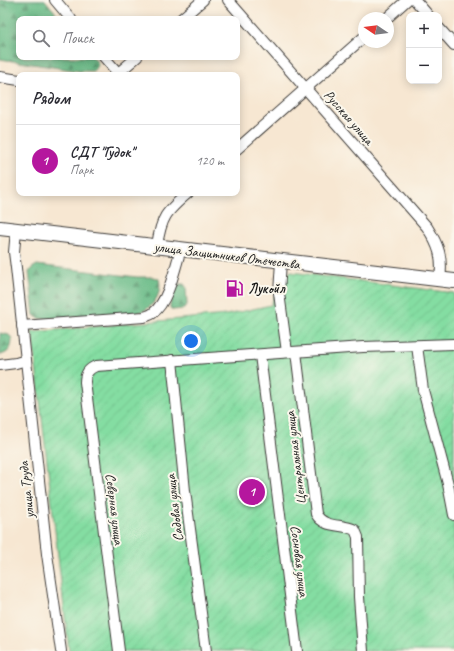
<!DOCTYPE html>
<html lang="ru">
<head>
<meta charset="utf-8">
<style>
  body { margin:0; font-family:Caveat,sans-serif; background:#f2f2f3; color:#2b2b33 }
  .controls { position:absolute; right:12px; top:12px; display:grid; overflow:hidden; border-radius:8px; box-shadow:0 2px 10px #0003 }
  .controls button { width:36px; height:36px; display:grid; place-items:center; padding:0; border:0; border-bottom:1px solid #e1e1e2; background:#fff; color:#2b2b33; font:20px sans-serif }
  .compass { position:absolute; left:358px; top:12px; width:36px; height:36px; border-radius:50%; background:#fff; box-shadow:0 2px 10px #0003; rotate:283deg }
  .you { position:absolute; left:191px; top:341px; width:14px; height:14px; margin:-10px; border:3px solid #fff; border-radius:50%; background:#1a73e8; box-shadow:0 0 0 6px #1a73e833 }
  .badge { display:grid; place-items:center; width:26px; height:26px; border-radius:50%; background:#b5179e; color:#fff; font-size:13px; font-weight:700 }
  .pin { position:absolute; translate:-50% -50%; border:2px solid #fff; box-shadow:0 1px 4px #0006 }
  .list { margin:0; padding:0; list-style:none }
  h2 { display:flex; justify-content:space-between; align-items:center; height:52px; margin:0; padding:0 16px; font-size:17px }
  h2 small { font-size:13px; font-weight:400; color:#7c7c81 }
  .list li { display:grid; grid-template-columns:26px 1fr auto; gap:12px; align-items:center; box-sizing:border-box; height:72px; padding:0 16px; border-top:1px solid #e1e1e2 }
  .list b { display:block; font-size:15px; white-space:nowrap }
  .list p { margin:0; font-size:13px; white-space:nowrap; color:#7c7c81 }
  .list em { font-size:13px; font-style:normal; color:#7c7c81 }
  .icon { flex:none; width:22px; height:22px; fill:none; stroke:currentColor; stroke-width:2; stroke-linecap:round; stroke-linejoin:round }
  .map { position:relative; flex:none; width:454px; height:651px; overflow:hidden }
  .search { position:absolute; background:#fff; box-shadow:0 2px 10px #0003; left:16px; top:16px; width:224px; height:44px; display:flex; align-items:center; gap:10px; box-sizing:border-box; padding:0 14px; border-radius:8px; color:#7c7c81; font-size:15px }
  .panel { position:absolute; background:#fff; box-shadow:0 2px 10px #0003; left:16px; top:72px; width:224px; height:124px; border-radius:8px }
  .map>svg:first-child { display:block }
</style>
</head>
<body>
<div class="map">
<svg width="454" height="651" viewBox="0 0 454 651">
  <defs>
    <pattern id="forest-firs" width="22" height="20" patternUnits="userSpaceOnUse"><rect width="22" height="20" fill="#6bbc88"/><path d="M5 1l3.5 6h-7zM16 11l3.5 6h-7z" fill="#57986e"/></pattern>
    <pattern id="garden-furrows" width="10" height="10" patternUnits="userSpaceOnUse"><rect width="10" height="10" fill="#84dda2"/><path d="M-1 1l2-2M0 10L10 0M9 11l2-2" fill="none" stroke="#71bd8b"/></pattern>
  </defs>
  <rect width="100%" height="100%" fill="#fbf7ec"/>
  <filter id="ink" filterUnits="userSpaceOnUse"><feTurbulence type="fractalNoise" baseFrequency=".025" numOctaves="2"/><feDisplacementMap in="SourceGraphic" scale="8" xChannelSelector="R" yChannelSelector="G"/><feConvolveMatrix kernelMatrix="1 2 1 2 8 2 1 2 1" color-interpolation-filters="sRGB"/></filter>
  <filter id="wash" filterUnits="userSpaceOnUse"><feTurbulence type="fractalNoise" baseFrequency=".012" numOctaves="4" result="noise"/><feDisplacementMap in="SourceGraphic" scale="16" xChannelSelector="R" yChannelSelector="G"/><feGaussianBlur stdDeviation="0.9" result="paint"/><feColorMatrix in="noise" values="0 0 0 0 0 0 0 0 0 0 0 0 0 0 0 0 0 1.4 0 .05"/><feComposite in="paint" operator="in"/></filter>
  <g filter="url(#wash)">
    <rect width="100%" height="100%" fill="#f7e7d2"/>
    <g fill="url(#forest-firs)" stroke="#446c52">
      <path d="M0,0H45L61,19H19V57H93L97,62L98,66L93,71H79L0,59Z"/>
      <path d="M37,265L137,277H154L159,279C163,294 152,310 137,313L43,319L38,318L34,315L29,272L32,268Z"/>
      <path d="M179,284H184L186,287L187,305L184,309L173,310L170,308C170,299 174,291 179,284Z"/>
      <path d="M0,333L9,335L12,338C12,347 10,353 0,355Z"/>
    </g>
    <path fill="url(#garden-furrows)" stroke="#507c5f" d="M291,272L454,293V651H69L32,332L226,315L271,305L281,279Z"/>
  </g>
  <g filter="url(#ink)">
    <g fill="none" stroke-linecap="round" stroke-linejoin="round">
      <defs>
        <g id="minor">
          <path d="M55,0L71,19"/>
          <path d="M228,0L427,227C439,246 443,257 440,280"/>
          <path d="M415,0L428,15"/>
          <path d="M387,18L407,0"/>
          <path d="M181,19L203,0"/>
          <path d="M439,28L454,45"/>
          <path d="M104,57L118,73"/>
          <path d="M116,75L137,57"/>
          <path d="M0,77L19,80"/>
          <path d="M237,149L364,37"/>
          <path d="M16,230L14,252L16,268L47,554L61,651"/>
          <path d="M157,246C161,217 166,212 188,193"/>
          <path d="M281,261L279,293L287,352"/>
          <path d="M22,326L144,317C147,316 151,315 153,313C169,301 175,267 181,249"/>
          <path d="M417,346L423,390L448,484L454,515"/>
          <path d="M296,352L316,514C325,529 341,523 355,530L358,537L359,597L363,651"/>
          <path d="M260,355L297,651"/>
          <path d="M172,360L185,491L206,651"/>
          <path d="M0,365L16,363L26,360"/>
          <path d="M119,651L85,382C85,374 88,369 96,366L363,347L454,344"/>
        </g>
        <path id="secondary" d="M0,228L454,281"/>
      </defs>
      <use href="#minor" stroke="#3d3a37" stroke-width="12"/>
      <use href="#secondary" stroke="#3d3a37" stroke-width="16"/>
      <use href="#minor" stroke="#fff" stroke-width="10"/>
      <use href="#secondary" stroke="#fff" stroke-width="14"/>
    </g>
  </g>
  <defs>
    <symbol id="fuel-bare" viewBox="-9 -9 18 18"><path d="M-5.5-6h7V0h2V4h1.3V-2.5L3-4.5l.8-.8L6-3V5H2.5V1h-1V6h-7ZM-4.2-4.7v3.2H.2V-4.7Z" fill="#b5179e" stroke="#fbf7ec" stroke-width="2.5" paint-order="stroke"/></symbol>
  </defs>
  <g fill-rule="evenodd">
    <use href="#fuel-bare" x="222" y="276" width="25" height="25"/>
  </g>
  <g text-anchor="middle" stroke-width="4" stroke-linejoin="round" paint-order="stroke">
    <g font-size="14" fill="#1c1c1c" stroke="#fbf7ec">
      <text transform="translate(349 117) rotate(49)" y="5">Русская улица</text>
      <text transform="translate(227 255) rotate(7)" y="5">улица Защитников Отечества</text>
      <text transform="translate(295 458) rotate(-97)" y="5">Центральная улица</text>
      <text transform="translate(26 490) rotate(-96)" y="5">улица Труда</text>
      <text transform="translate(174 508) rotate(-97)" y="5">Садовая улица</text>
      <text transform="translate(115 509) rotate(83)" y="5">Северная улица</text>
      <text transform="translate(300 561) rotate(83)" y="5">Сосновая улица</text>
    </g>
    <g font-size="14" font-weight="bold" fill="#1c1c1c" stroke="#fbf7ec" text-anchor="start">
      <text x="248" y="293">Лукойл</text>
    </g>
  </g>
</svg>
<div class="controls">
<button>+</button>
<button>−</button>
</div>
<svg class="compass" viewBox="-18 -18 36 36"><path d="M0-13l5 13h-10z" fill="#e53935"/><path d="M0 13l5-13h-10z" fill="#7c7c81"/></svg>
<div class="you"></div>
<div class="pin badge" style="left:252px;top:492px">1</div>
<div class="search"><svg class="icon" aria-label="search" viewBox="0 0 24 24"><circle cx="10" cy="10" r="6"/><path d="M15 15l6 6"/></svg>Поиск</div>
<section class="panel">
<h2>Рядом<small></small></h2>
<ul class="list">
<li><span class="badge">1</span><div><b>СДТ &quot;Гудок&quot;</b><p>Парк</p></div><em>120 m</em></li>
</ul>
</section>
</div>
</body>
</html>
